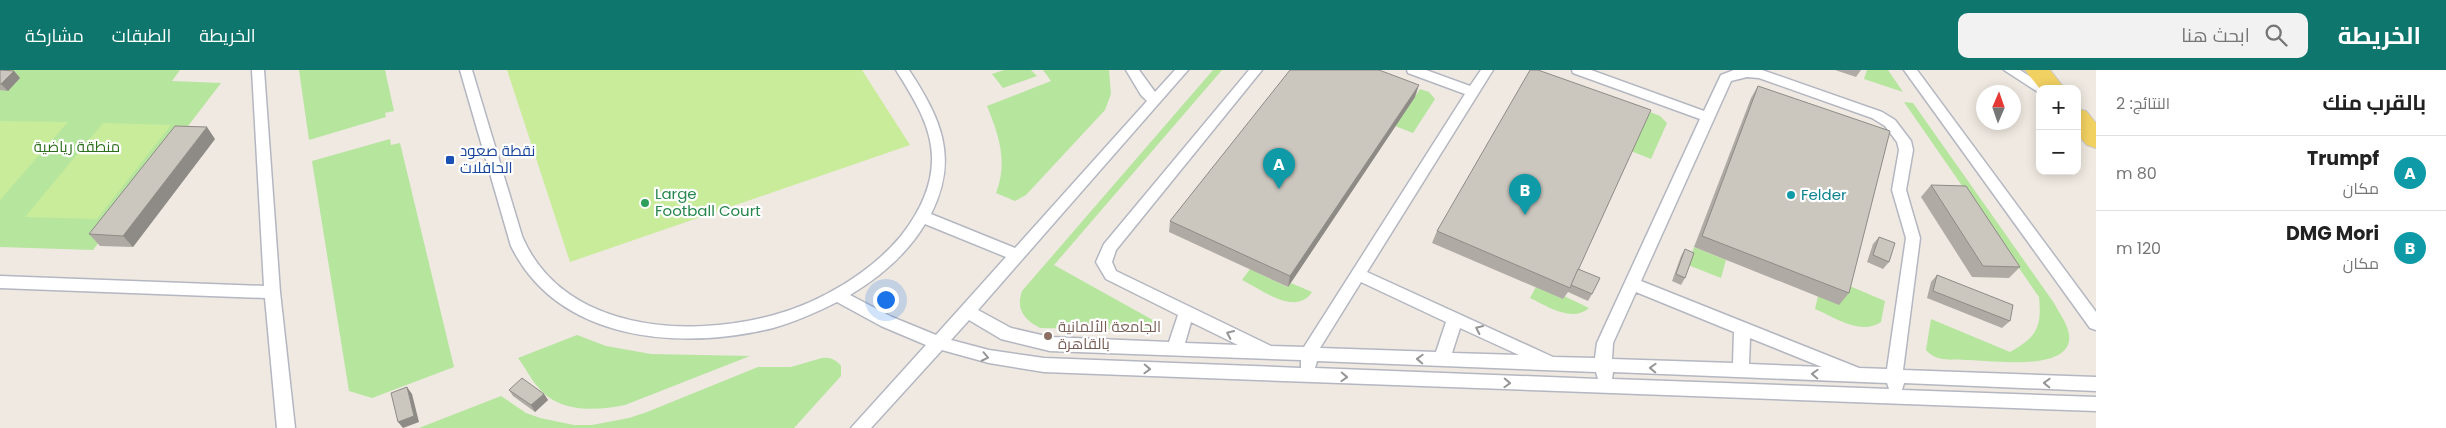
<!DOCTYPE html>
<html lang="ar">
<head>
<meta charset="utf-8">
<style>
  body { margin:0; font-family:Poppins,Cairo,sans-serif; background:#f2f2f2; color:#222; direction:rtl }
  .controls { position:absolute; right:15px; top:15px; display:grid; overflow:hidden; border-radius:10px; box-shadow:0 2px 12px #0003 }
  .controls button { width:45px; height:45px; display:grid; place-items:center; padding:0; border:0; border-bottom:1px solid #e0e0e0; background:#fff; color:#222; font:25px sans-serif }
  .compass { position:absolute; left:1976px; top:15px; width:45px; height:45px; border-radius:50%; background:#fff; box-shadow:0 2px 12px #0003; rotate:2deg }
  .you { position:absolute; left:885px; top:229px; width:18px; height:18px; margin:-12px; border:4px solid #fff; border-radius:50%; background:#1a73e8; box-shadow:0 0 0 8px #1a73e833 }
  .badge { display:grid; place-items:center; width:32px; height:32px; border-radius:50%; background:#0f766e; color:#fff; font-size:16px; font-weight:700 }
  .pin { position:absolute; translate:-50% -41px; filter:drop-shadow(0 1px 2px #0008) }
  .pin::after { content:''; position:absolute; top:26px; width:18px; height:15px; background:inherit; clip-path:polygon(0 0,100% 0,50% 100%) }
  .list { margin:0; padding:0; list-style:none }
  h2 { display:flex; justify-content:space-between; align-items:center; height:65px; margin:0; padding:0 20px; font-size:21px }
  h2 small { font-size:16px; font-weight:400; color:#767676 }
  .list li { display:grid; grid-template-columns:32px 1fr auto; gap:15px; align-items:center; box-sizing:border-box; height:75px; padding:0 20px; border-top:1px solid #e0e0e0 }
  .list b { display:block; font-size:19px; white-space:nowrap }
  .list p { margin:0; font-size:16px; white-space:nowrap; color:#767676 }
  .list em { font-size:16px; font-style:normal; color:#767676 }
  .icon { flex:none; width:28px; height:28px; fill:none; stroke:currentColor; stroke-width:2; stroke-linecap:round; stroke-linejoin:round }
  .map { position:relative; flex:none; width:2096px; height:358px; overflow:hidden; direction:ltr }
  header { display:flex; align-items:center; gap:30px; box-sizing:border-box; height:70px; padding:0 25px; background:#0f766e; color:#fff }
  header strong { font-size:24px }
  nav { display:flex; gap:28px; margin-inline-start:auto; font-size:18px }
  .search { width:350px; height:45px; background:#f2f2f2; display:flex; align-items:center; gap:12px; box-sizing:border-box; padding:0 18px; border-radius:10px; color:#767676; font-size:19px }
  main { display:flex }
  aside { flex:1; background:#fff }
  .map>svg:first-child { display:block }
</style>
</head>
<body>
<header>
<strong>الخريطة</strong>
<div class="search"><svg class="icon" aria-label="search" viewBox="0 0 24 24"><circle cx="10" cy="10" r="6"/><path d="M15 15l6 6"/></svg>ابحث هنا</div>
<nav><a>الخريطة</a><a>الطبقات</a><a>مشاركة</a></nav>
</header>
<main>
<aside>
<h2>بالقرب منك<small>النتائج: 2</small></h2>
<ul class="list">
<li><span class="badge" style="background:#0f9aa8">A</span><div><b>Trumpf</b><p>مكان</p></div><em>80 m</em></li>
<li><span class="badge" style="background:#0f9aa8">B</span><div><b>DMG Mori</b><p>مكان</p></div><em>120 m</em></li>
</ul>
</aside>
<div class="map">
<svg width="2096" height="358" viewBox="0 0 2096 358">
  <rect width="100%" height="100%" fill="#efe9e1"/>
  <g fill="#b6e59e">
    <path d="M0,0H180L172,11L221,13L93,180L0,177Z"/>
    <path d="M299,0H385L394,41L385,43L386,47L309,70Z"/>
    <path d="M1004,0H1031L1037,6L1003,18L992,4Z"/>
    <path d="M1043,0H1109L1111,24L1105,40L1026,125L1015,131L996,123C1008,93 999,65 987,36L1051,11Z"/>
    <path d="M1213,0H1222L1054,195L1160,254L1162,258L1160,260L1040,258C1023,249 1016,239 1022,221Z"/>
    <path d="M1867,0H1888L1903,22L1864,9Z"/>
    <path d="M1420,19L1429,22L1435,29L1413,63L1395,56Z"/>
    <path d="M1904,32L1913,33L2054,233C2058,241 2064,249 2067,257C2085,305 1989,290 1965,290C1951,289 1936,292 1926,280L1931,249L2010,282C2037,267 2042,257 2039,227Z"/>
    <path d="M1650,42L1660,46L1667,53L1651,89L1631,81Z"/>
    <path d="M390,69L391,75L400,73L454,297L372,328L349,321L312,91Z"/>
    <path d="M1694,177L1726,190L1721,208L1688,195Z"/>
    <path d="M1250,199L1287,217L1291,213L1312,222C1296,247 1261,219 1242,210Z"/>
    <path d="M1845,214L1885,231L1881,252C1861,266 1834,247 1815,239L1818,226Z"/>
    <path d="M1536,217L1563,229L1564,226L1589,238C1572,253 1547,236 1530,228Z"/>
    <path d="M577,265L606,276L651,284L750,286L625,335C595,341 559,343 538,317C530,308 525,297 518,288Z"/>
    <path d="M822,288C831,287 836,290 841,296V306L794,358H419L501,326L526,343L540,348L574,355H592L629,348L647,342L758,297H791Z"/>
  </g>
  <g fill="#c9ec9a">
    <path d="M507,0H862L910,75L570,192Z"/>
    <path d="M1,51L68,52L0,130V52Z"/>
    <path d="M103,53L171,55L97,149L25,147Z"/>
  </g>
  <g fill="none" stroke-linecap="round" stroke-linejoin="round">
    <defs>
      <g id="lane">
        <path d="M252,0H264L280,222L295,358H277L265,228L0,218V206L264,216Z"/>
        <path d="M460,0H472L522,166C562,261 687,269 774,245C821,232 870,203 901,166C919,143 933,116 932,86C931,54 912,26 896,0H909C941,49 959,88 931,144L1015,178L1147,31L1141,25L1126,0H1139L1155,22L1175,0H1188L978,240L1011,258L1050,267L1169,272L1178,245L1106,209L1096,192L1104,174L1249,0H1262L1116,180L1112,192L1116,201L1271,276L1304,277L1465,24L1408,3L1407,0H1426L1470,16L1481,0H1493L1367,202L1553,287L1595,288L1597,273L1700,49L1573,3L1572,0H1591L1704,41L1721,5L1734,0H1762L1882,42L1895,50L1911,71L1913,80L1906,120L1920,168L1903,300L2096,307V321L1904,313L1902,320L2096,327V341L1044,302L989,293L942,280L871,358H851L926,275L881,256L837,232C817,242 795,252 773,258C681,281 558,272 511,176ZM1747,7L1759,8L1872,48L1885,56L1897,72L1899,80L1892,120L1906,168L1887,299L1859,298L1641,211L1731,11ZM925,154L1006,187L936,265L892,247L850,225C880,207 907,184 925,154ZM1361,212L1446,252L1436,282L1320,278ZM1636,222L1734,262L1733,293L1612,289L1613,273ZM969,250L1001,269L1050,281L1301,290V298L1044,288L989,280L951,270ZM1191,252L1238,275L1185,273ZM1460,258L1519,285L1452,283ZM1750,268L1822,297L1749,294ZM1317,291L1596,302L1598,309L1315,298ZM1613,302L1887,313L1889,319L1612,309Z"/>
        <path d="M1904,0H1917L2096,242V260L2090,258Z"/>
        <path d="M2004,0H2020L2049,19H2040L2038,22Z"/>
      </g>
      <g id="primary">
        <path d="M2025,0H2050L2065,19H2040Z"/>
        <path d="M2077,39L2086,41L2096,53V78L2087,75L2077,64Z"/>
      </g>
    </defs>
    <use href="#lane" stroke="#b4b7c1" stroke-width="3"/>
    <use href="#primary" stroke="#c9c9c9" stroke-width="2"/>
    <use href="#lane" fill="#fff" fill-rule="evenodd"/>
    <use href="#primary" fill="#f2d163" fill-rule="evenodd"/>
  </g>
  <g fill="#afaba4">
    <path d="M0,0L14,1L20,8L8,21L0,20Z"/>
    <path d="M1835,0H1861L1856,7Z"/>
    <path d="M1758,16L1849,223L1839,235L1694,177L1751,28Z"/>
    <path d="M1415,27L1288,217L1169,162L1170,151Z"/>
    <path d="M215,69L133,177L100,176L89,164Z"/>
    <path d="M1931,115L2020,197L2009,208L1972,207L1921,127Z"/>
    <path d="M1437,161L1578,199L1592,224L1588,231L1568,222L1563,229L1432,173Z"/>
    <path d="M1879,167L1889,192L1883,199L1867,192L1873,174Z"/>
    <path d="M1685,179V208L1681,215L1672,211L1681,186Z"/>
    <path d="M1937,205L2010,251L2002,258L1927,228L1931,212Z"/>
    <path d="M509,320L544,324L548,330L535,342L513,326Z"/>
  </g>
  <g fill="#8e8b86">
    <path d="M14,1L20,8L8,21L1,14Z"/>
    <path d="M1419,15L1415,27L1288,217L1290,206Z"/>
    <path d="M207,57L215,69L133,177L123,166Z"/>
    <path d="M407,317L412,324L419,352L403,358L398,352Z"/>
    <path d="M544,324L548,330L535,342L531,335Z"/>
  </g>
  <g fill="#cbc7bf" stroke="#8e8b86">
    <path d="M0,0L14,1L1,14H0Z"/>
    <path d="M1290,0H1379L1419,15L1290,206L1170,151Z"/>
    <path d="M1530,0H1538L1651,40L1570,218L1437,161Z"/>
    <path d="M1758,16L1890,61L1849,223L1702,166Z"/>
    <path d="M175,56L207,57L123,166L89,164Z"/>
    <path d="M1931,115L1966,116L2020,197L1983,196Z"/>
    <path d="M1879,167L1895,173L1889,192L1873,185Z"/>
    <path d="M1685,179L1694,183L1685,208L1676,204Z"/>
    <path d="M1578,199L1600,208L1592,224L1571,215Z"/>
    <path d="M1937,205L2013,235L2010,251L1933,221Z"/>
    <path d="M522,308L544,324L531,335L509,320Z"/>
    <path d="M407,317L414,346L398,352L391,323Z"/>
  </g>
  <defs><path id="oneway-chevron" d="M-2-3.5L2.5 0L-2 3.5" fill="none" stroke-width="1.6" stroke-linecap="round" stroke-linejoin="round" transform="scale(1.25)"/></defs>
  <g stroke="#969696">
    <use href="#oneway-chevron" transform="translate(1479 259) rotate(-155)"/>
    <use href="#oneway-chevron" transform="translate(1230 264) rotate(-155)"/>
    <use href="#oneway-chevron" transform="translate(985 287) rotate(12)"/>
    <use href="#oneway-chevron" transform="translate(1420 289) rotate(-178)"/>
    <use href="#oneway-chevron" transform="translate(1653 298) rotate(-178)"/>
    <use href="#oneway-chevron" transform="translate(1147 299) rotate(2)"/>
    <use href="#oneway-chevron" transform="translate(1815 304) rotate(-178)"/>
    <use href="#oneway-chevron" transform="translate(1344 307) rotate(2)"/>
    <use href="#oneway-chevron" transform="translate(1507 313) rotate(2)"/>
    <use href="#oneway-chevron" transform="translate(2047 313) rotate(-178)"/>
  </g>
  <rect fill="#1a4fb4" stroke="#fff" stroke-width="2" x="445" y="85" width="10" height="10" rx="2.5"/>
  <circle fill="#0f9aa8" stroke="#fff" stroke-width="2" cx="1791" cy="125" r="5"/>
  <circle fill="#2e9e5b" stroke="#fff" stroke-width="2" cx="645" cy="133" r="5"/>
  <circle fill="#8d6e63" stroke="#fff" stroke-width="2" cx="1048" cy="266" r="5"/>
  <g text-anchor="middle" stroke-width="4.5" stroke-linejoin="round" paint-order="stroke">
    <g font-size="15" fill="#2c6e1b" stroke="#fff">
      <text x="77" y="82">منطقة رياضية</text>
    </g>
    <g font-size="15" fill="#164399" stroke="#fff" text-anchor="start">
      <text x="460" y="86">نقطة صعود<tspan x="460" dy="17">الحافلات</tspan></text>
    </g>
    <g font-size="15" fill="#27864d" stroke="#fff" text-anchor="start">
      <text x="655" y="129">Large<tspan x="655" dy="17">Football Court</tspan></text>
    </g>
    <g font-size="15" fill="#0d838f" stroke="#fff" text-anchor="start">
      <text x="1801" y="130">Felder</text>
    </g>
    <g font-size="15" fill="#785e54" stroke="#fff" text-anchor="start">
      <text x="1058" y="262">الجامعة الألمانية<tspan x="1058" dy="17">بالقاهرة</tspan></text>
    </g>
  </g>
</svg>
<div class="controls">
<button>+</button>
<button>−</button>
</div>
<svg class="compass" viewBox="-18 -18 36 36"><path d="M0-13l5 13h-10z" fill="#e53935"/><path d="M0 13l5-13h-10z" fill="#767676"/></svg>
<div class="you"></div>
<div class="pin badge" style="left:1279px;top:119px;background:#0f9aa8">A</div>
<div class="pin badge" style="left:1525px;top:145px;background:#0f9aa8">B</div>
</div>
</main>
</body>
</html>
